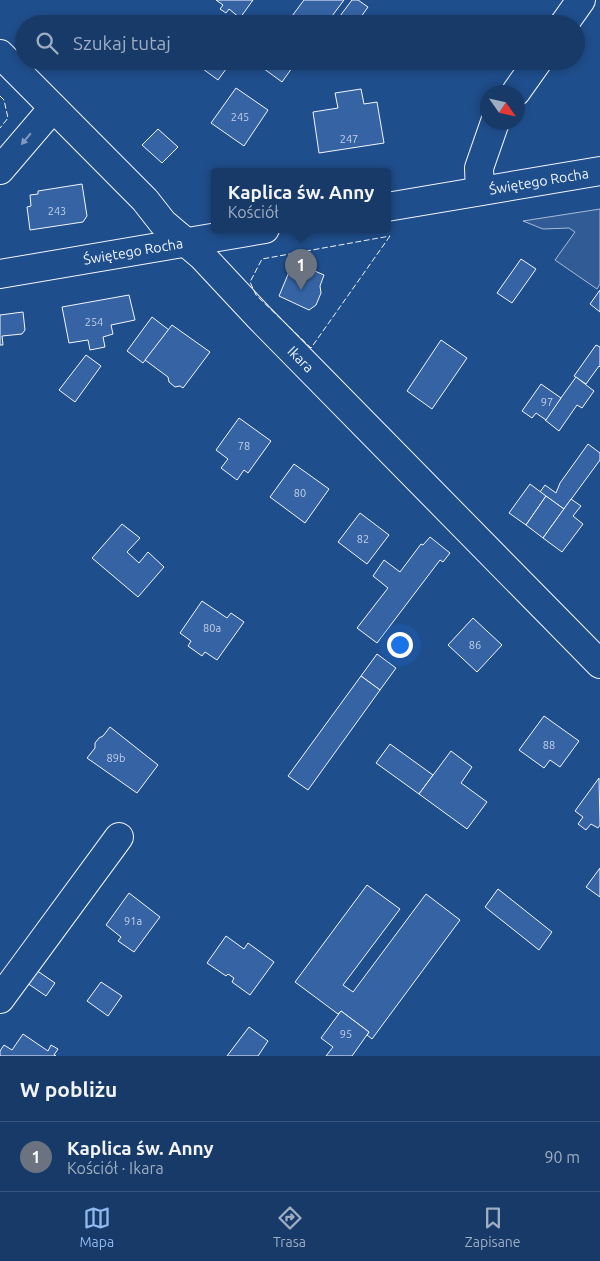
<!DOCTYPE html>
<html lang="pl">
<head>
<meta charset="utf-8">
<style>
  body { margin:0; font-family:Ubuntu,sans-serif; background:#244571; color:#f1f3f6 }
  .compass { position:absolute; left:480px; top:85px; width:45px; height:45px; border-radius:50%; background:#173a69; box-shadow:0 2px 8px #0003; rotate:124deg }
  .you { position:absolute; left:399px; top:644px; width:18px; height:18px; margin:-12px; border:4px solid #fff; border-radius:50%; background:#1a73e8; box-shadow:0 0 0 8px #1a73e833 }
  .badge { display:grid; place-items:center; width:32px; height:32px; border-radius:50%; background:#90b9f0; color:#fff; font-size:16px; font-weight:700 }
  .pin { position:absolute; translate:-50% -41px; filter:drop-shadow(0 1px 2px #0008) }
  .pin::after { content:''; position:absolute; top:26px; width:18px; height:15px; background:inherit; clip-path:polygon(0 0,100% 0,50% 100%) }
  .popup { position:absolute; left:211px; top:168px; width:180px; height:65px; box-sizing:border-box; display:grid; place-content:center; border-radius:5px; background:#173a69; filter:drop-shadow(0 1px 4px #0005); font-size:16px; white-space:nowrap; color:#9eadc0 }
  .popup b { font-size:19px; color:#f1f3f6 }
  .popup::after { content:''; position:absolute; left:50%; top:100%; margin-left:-10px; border:10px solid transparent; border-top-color:#173a69 }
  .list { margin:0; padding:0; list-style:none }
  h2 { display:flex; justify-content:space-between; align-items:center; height:65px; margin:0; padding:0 20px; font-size:21px }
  h2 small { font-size:16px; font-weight:400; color:#9eadc0 }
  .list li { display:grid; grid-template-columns:32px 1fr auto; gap:15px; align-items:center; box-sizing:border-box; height:70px; padding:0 20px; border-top:1px solid #36547d }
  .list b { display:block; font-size:19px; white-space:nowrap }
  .list p { margin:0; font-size:16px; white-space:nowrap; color:#9eadc0 }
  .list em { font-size:16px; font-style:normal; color:#9eadc0 }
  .icon { flex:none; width:28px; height:28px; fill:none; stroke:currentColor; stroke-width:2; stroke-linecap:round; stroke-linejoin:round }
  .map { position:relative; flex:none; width:600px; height:1056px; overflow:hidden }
  .search { position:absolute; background:#173a69; box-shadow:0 2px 8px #0003; left:15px; right:15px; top:15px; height:55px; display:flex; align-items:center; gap:12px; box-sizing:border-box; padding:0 18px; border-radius:28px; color:#9eadc0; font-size:19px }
  .sheet { height:135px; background:#173a69 }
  nav { display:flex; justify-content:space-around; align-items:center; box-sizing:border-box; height:70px; border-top:1px solid #36547d; background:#173a69; font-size:14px; color:#9eadc0 }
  nav a { display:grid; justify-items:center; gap:2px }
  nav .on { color:#90b9f0 }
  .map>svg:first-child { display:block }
</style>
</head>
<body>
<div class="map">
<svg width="600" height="1056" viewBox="0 0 600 1056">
  <rect width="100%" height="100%" fill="#1f4e8c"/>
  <path fill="#305b95" stroke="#a8bbd7" d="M600,209V284L597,289L555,260L575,232L569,228L543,229L523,221Z"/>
  <g fill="#3563a3" stroke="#f2f6ff">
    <path d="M216,0H253L240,18L229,9L226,13L220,9L223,5Z"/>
    <path d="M304,0H344L326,24H286Z"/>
    <path d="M352,0H358L368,7L356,24H334Z"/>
    <path d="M209,61H232L218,80L203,69Z"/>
    <path d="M257,61H297L282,82L256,63Z"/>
    <path d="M236,88L268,110L244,146L211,123Z"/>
    <path d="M361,89L364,104L377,102L384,143L319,153L313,112L338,108L335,93Z"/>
    <path d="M158,129L178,147L162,163L142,145Z"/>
    <path d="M82,184L87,216L83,222L30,230L27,207L31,206L30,195L38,194V191Z"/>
    <path d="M521,259L536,269L512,303L497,293Z"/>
    <path d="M310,269L324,275L320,286L321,293L316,305L309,310L279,296L289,272L305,279Z"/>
    <path d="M600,290V312L590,304Z"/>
    <path d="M129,295L135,320L111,325L113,334L103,337L105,347L90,350L88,340L69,343L62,307Z"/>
    <path d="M23,312L25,330L22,334L2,336L3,345H0V315Z"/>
    <path d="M152,317L169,330L143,363L127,351Z"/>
    <path d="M172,325L210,352L183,388L180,386L175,387L169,382L168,377L145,360Z"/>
    <path d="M441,340L467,358L432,409L407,391Z"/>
    <path d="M596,345L600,347V367L599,366L586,384L574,376Z"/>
    <path d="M86,355L101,366L75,402L59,390Z"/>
    <path d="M576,377L594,391L582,408L577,405L559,431L545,420Z"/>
    <path d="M541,384L561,398L546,420L536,413L532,418L522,411Z"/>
    <path d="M239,418L271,441L248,473L244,470L237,480L221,468L228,459L216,450Z"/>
    <path d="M588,444L600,453V460L564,509L540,492L545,485L556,493L560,483Z"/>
    <path d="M294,464L329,489L305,523L270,497Z"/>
    <path d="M530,484L546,496L526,525L509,513Z"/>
    <path d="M546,496L564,509L543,538L526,525Z"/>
    <path d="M571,499L581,506L573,516L583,524L562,552L543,538Z"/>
    <path d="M360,513L389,535L367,564L338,542Z"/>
    <path d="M122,524L140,538L127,552L139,563L148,552L164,567L138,597L92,558Z"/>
    <path d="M430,537L450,553L443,562L440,560L377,643L357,628L388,588L373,576L384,560L400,572L421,544L423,545Z"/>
    <path d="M202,601L227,618L231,613L244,622L217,660L205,652L202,656L188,646L191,641L180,633Z"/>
    <path d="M473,618L502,645L477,672L448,645Z"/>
    <path d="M377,654L396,668L380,690L361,676Z"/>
    <path d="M361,676L380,690L308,790L288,776Z"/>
    <path d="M544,716L579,741L560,767L550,760L544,768L519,750Z"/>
    <path d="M110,727L158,765L137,793L87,758L95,748V743L99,738L103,736Z"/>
    <path d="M390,744L433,775L419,794L376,763Z"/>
    <path d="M451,751L472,767L461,783L487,802L467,829L419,794Z"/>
    <path d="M599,778L600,825L598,828L591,824L586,830L578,824L583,817L575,811Z"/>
    <path d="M600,868V897L586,887Z"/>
    <path d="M367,885L400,909L343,985L353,992L426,894L460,920L372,1039L367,1035L369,1032L341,1011L338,1014L295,982Z"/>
    <path d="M498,889L552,932L539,950L485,907Z"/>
    <path d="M129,893L160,917L134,952L118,941L121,937L106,925Z"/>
    <path d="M226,936L244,949L248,943L274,962L250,995L232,982L234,978L228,974L226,976L207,963Z"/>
    <path d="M36,970L55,983L46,996L27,983Z"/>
    <path d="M101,982L122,996L108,1016L87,1001Z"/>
    <path d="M341,1011L369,1032L352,1056H326L333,1047L321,1038Z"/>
    <path d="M249,1027L268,1041L258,1056H227Z"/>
    <path d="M23,1034L48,1051L51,1045L58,1049L54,1055L56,1056H0V1051L4,1045L12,1050Z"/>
  </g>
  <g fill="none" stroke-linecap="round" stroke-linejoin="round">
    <defs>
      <g id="minor">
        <path d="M564,24L581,0"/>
        <path id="s1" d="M0,54L145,200L163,223L202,256L259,317L600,664"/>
        <path d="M516,92L538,61"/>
        <path d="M0,170L53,108"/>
        <path d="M480,191L479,168L495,122"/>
        <path d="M0,999L119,837"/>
      </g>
      <g id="major">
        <path id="s2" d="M387,207L600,171"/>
        <path id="s3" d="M0,274L265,229"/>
      </g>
    </defs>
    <use href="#minor" stroke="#f2f6ff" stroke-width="30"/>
    <use href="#major" stroke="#f2f6ff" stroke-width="30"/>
    <use href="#minor" stroke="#1f4e8c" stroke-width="28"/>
    <use href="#major" stroke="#1f4e8c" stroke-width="28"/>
    <g stroke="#f2f6ff" stroke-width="1" stroke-dasharray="6 2.5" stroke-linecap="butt">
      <path d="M0,96L4,100L8,118L0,128"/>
      <path d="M390,236L311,348L256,295L250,282L262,259Z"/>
    </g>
  </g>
  <defs><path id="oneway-solid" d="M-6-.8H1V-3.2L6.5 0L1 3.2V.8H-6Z" transform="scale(1.25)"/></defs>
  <use fill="#7e9ac0" href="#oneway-solid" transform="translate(26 139) rotate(130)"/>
  <g text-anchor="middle" stroke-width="4" stroke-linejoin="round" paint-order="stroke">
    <g font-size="11" fill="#c3d1e8">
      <text x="240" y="121">245</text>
      <text x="349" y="143">247</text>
      <text x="57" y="215">243</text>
      <text x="94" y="326">254</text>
      <text x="547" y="406">97</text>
      <text x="244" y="450">78</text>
      <text x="300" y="497">80</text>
      <text x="363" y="543">82</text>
      <text x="212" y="632">80a</text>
      <text x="475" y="649">86</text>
      <text x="549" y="749">88</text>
      <text x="116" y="762">89b</text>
      <text x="133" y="925">91a</text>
      <text x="346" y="1038">95</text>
    </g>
    <g font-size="14" fill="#f2f6ff" stroke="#1f4e8c">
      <text dy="5" stroke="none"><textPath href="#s2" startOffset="154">Świętego Rocha</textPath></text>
      <text dy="5" stroke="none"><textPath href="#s3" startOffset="135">Świętego Rocha</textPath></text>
      <text dy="5" stroke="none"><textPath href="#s1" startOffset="429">Ikara</textPath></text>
    </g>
  </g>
</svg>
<svg class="compass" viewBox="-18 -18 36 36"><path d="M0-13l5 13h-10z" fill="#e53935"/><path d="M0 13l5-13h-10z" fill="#9eadc0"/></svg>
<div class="you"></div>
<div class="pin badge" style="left:301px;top:290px;background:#6b7280">1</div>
<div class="popup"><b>Kaplica św. Anny</b>Kościół</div>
<div class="search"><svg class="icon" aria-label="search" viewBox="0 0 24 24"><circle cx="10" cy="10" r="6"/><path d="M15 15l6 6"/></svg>Szukaj tutaj</div>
</div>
<section class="sheet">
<h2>W pobliżu<small></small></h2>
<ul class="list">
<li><span class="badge" style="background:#6b7280">1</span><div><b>Kaplica św. Anny</b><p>Kościół · Ikara</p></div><em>90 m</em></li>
</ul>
</section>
<nav>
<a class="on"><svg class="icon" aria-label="map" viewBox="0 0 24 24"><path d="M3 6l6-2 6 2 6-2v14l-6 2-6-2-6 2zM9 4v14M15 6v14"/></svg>Mapa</a>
<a><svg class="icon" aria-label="directions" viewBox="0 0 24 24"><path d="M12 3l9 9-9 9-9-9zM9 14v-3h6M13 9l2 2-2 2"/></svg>Trasa</a>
<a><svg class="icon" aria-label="saved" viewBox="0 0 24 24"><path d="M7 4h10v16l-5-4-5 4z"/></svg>Zapisane</a>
</nav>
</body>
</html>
